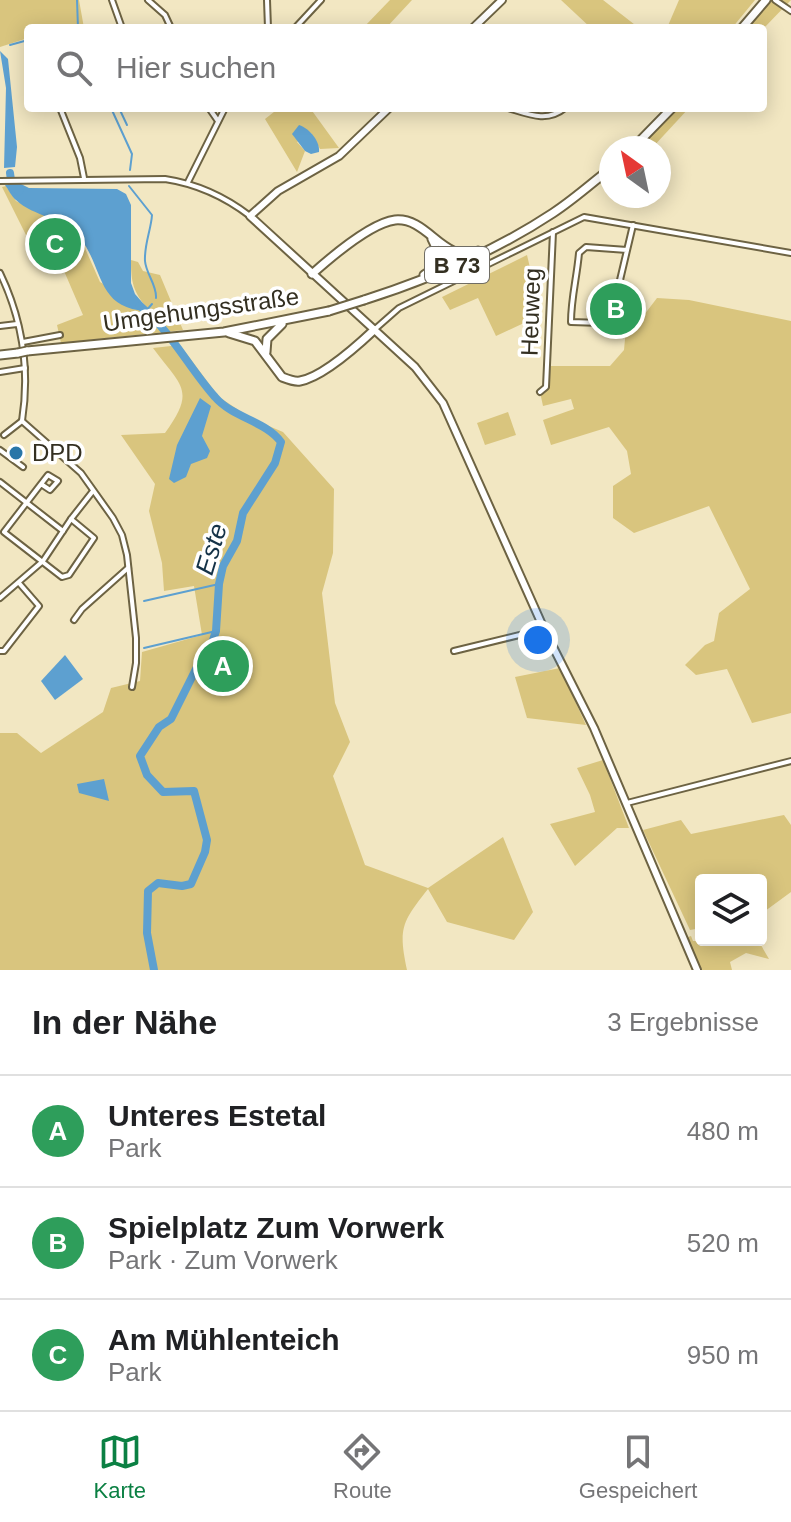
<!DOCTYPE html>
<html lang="de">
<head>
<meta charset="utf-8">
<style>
  body { margin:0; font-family:Arial,sans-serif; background:#f6f6f6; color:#202124 }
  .controls { position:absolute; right:24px; bottom:24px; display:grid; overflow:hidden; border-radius:8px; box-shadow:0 4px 20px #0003 }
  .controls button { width:72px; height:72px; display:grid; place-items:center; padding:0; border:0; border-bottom:2px solid #e0e0e0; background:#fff; color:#202124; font:40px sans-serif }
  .compass { position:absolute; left:599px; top:136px; width:72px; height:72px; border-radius:50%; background:#fff; box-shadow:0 4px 20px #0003; rotate:327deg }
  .you { position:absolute; left:538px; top:640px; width:28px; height:28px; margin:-20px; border:6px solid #fff; border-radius:50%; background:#1a73e8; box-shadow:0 0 0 12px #1a73e833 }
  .badge { display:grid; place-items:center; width:52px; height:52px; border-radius:50%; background:#0b8043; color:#fff; font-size:26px; font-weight:700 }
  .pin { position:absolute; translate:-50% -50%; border:4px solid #fff; box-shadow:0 2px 8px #0006 }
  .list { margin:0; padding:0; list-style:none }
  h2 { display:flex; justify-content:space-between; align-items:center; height:104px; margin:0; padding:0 32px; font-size:34px }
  h2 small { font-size:26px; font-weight:400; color:#757577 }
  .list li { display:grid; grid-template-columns:52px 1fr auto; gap:24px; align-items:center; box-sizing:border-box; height:112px; padding:0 32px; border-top:2px solid #e0e0e0 }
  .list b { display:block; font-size:30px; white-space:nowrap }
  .list p { margin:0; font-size:26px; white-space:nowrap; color:#757577 }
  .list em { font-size:26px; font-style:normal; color:#757577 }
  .icon { flex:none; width:44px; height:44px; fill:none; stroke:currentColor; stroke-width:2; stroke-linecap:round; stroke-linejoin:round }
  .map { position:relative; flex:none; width:791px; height:970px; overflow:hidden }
  .search { position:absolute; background:#fff; box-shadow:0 4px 20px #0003; left:24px; right:24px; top:24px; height:88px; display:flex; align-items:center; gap:20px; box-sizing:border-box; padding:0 28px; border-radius:8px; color:#757577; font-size:30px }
  .sheet { height:440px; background:#fff }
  nav { display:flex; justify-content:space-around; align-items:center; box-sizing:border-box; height:112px; border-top:2px solid #e0e0e0; background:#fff; font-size:22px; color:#757577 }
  nav a { display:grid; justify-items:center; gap:4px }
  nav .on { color:#0b8043 }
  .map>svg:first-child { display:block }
</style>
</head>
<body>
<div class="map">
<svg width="791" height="970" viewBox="0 0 791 970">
  <rect width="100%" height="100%" fill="#f2e7c2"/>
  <g fill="#d9c57e">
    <path d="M0,0H79L84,28H28V38L0,47Z"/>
    <path d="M390,0H412L386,28H363Z"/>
    <path d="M561,0H603L639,28H591Z"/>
    <path d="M679,0H755L732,28H667Z"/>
    <path d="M772,0H791L763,29L747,28Z"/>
    <path d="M279,108H310L339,148L320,149L311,133L297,142L305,151L297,172L265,119Z"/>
    <path d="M676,108H689L652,148H637Z"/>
    <path d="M6,186L16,201L64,224L80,237L100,282L148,309C133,292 131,282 131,260L138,262L143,271L160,275L183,330L61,343L57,325L83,315L58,257L40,263L28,235H26L2,187Z"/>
    <path d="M527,255L541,315L496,336L478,298L450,310L442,297Z"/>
    <path d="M657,298L689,300L791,321V713L752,723L727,669L696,675L685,665L705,645L714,641L719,613L750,589L709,506L634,533L613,518V486L631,474L627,451L609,427L551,445L543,420L574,409L571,399L543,406L540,392L546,387L549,366H610L624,350L626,328L641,319Z"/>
    <path d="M180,345L219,397L252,419L283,432L334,489L333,553L322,593L335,703L350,742L333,776L365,865L428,888L503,837L533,912L514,940L447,922L428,889C402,922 398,928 407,970H0V733H17L41,753L103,712L111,688L140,681L142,652L202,635L194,586L164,591L162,563L149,511L155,484L121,435L165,433C196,390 182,387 153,348Z"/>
    <path d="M508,412L516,435L485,445L477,423Z"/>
    <path d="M560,668L586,725L527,718L515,677Z"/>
    <path d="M603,760L629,828H617L575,866L550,824L595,812L590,795L577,768Z"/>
    <path d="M784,815L791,825V892L761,914V880H701V928L690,930L643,830L681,820L691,834Z"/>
    <path d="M691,936L693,941L758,940L769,959L746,953L730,962L732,970H699L685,938Z"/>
  </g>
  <g fill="#5da0d0">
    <path d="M0,51L8,59L17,147L15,167L4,168L6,88Z"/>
    <path d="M299,125C310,129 320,141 319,152L311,154L305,151L292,134Z"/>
    <path d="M19,183L29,188L117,189L126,194L131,205V283L135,294L148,309L146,311C96,308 104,268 80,238C63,217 34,217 16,200C12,197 8,189 5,185Z"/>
    <path d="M200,398L211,406L202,436L210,451L207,458L191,464L186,477L174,483L169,479L177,445Z"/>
    <path d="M65,655L83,679L55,700L41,681Z"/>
    <path d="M104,779L109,801L79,793L77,784Z"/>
  </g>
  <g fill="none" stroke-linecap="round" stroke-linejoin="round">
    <g stroke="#5da0d0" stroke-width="2">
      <path d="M77,0L78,28"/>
      <path d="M10,45L28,40"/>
      <path d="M111,108L132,154L130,170"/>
      <path d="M119,108L127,125"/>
      <path d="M129,186L152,215C151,230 144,245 145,261C146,274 157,285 156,298"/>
      <path d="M146,311L152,304"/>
      <path d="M144,601L219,584"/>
      <path d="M144,648L216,631"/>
    </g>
    <g stroke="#5da0d0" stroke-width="8">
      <path d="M10,173L12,187L19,191"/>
      <path d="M140,306C171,331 189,368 215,397C233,418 266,421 281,442L275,463L243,513L237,541L223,566L219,584L216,631L210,649L198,665L171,719L159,727L140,756L147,775L163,792L194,791L207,840L205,852L191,884L182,886L158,883L148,891L147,933L154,970"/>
    </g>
    <defs>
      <g id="street">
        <path d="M112,0L122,28"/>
        <path d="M148,0L165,15L171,28"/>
        <path d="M267,0L268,28"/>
        <path d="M775,0L791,11"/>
        <path d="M295,28L321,0"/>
        <path d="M60,108L80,158L84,178"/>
        <path d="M209,108L218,121"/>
        <path d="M508,108C528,114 547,123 565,108"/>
        <path d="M0,181L165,179C198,184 224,196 250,216"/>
        <path d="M188,182L225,108"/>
        <path d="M627,250L586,247L579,253C577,277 571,298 571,322L602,323L604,311L616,297L633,225"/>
        <path d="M0,273C22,319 30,370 22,421"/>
        <path d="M0,326L17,324"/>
        <path d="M374,330L399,308L584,217L791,253"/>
        <path d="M23,342L60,335"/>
        <path d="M0,372L25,368"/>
        <path d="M540,392L546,387L553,232"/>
        <path d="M22,421L81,473L113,518L122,535L127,555L136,638V663L132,687"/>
        <path d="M4,435L22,421"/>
        <path d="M0,450L23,467"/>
        <path d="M0,482L63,531"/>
        <path d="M41,484L48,475L58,481L50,490L41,484L4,532L62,577L69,575L94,538L71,519"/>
        <path d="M0,598L43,561L71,519L93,491"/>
        <path d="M74,620L82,609L128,568"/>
        <path d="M0,651H4L39,606L19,583"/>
        <path d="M454,651L544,629"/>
        <path d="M627,803L791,761"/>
      </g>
      <g id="secondary">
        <path d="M473,28L502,0"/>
        <path d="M389,108L339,156L278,191L250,216L415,367L443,403L544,629L594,728L697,970"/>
      </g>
      <g id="primary">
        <path d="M742,28L766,0"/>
        <path d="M633,148L672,108"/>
        <path d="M312,274C330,258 371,223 395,220C429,217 443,265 478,251"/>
        <path d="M424,275C439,266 440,254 432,239"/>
        <path d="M364,300C430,279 494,252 553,213C573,200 592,183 611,168"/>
        <path d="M229,333L255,341L282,377C287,379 294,382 300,381C322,377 358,345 374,330"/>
        <path d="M27,351L224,332L329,311"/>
        <path d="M266,352L267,339L282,324"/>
        <path d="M0,355L18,353"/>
      </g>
    </defs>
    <use href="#street" stroke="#6d6343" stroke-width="8"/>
    <use href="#secondary" stroke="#6d6343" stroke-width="10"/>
    <use href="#primary" stroke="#6d6343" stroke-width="11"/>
    <use href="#street" stroke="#fff" stroke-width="4"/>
    <use href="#secondary" stroke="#fff" stroke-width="6"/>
    <use href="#primary" stroke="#fff" stroke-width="7"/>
    <defs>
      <g id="primary-bridge">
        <path d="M329,311L364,300"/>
        <path d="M18,353L27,351"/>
      </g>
    </defs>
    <use href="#primary-bridge" stroke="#6d6343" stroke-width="11" stroke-linecap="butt"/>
    <use href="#primary-bridge" stroke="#fff" stroke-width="7"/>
  </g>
  <circle fill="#2976a8" stroke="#fff" stroke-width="3" cx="16" cy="453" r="8"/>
  <g text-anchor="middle" stroke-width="7" stroke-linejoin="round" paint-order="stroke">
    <rect fill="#fff" stroke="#706d64" stroke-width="2" x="425" y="247" width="64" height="36" rx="6"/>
    <g font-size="22" font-weight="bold" fill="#332f21">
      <text x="457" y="273">B 73</text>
    </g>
    <g font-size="24" fill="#332f21" stroke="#fff">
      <text transform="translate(201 310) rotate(-8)" y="8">Umgehungsstraße</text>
      <text transform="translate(531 312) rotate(-88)" y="8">Heuweg</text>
    </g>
    <g font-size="24" fill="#332f21" stroke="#fff" text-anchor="start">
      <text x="32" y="461">DPD</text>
    </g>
    <g font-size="26" font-style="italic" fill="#143247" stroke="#fff">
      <text transform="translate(211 549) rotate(-73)" y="9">Este</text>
    </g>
  </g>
</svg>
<div class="controls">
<button><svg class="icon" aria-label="layers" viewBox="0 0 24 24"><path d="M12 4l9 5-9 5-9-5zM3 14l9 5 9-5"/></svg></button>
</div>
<svg class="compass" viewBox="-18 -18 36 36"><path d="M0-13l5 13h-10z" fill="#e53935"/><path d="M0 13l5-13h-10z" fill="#757577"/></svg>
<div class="you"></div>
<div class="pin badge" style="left:223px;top:666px;background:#2e9e5b">A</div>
<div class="pin badge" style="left:616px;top:309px;background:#2e9e5b">B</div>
<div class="pin badge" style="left:55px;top:244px;background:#2e9e5b">C</div>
<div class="search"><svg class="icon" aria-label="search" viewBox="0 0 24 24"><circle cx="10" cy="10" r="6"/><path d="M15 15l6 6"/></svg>Hier suchen</div>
</div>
<section class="sheet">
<h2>In der Nähe<small>3 Ergebnisse</small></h2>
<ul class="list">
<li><span class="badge" style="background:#2e9e5b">A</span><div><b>Unteres Estetal</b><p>Park</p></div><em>480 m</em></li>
<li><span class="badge" style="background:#2e9e5b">B</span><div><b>Spielplatz Zum Vorwerk</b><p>Park · Zum Vorwerk</p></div><em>520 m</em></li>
<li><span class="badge" style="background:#2e9e5b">C</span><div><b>Am Mühlenteich</b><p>Park</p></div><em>950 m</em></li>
</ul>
</section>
<nav>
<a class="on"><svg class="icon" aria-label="map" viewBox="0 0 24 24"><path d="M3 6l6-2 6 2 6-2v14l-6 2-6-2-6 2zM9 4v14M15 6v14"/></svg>Karte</a>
<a><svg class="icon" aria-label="directions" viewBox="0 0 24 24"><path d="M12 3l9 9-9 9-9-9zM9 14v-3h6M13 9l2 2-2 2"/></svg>Route</a>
<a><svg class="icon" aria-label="saved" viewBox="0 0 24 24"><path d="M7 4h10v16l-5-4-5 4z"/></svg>Gespeichert</a>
</nav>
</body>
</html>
